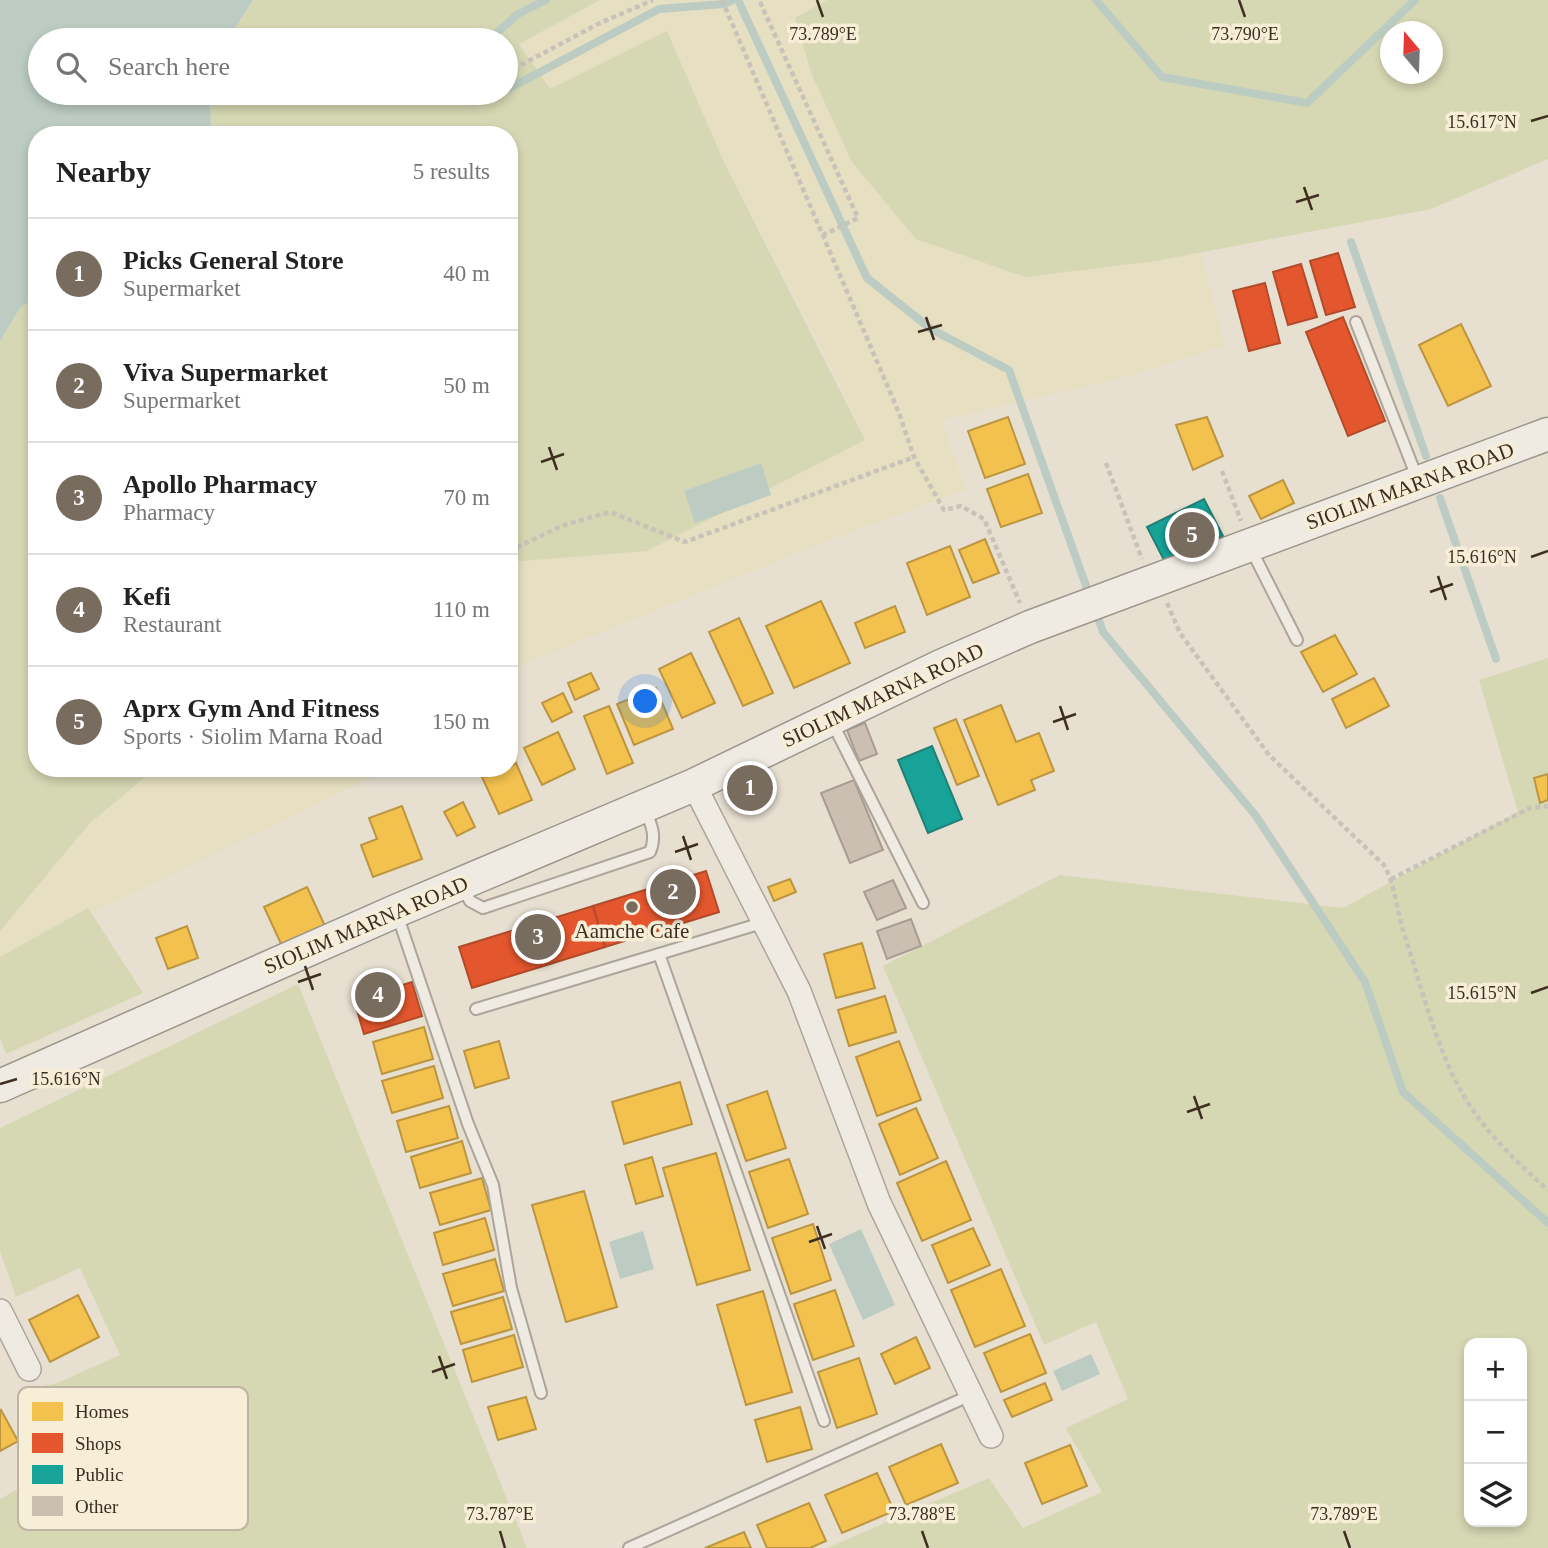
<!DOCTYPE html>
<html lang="en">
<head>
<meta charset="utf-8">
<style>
  body { margin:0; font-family:"Times New Roman",serif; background:#f2f2f2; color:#222 }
  .controls { position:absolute; right:21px; bottom:21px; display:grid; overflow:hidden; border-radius:14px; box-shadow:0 4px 10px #0003 }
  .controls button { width:63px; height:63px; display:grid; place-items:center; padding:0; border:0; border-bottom:2px solid #e0e0e0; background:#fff; color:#222; font:35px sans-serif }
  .compass { position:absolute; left:1380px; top:21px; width:63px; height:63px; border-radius:50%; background:#fff; box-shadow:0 4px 10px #0003; rotate:341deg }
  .you { position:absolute; left:646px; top:702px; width:24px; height:24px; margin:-18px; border:5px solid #fff; border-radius:50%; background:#1a73e8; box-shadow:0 0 0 10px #1a73e833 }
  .badge { display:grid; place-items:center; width:46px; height:46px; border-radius:50%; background:#786c5e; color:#fff; font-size:23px; font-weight:700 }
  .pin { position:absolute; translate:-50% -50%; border:4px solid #fff; box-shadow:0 2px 7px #0006 }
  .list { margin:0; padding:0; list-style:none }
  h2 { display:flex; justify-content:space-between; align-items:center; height:91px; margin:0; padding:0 28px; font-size:30px }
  h2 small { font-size:23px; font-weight:400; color:#767676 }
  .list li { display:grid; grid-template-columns:46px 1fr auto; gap:21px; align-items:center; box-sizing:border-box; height:112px; padding:0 28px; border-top:2px solid #e0e0e0 }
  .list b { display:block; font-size:26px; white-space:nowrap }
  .list p { margin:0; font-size:23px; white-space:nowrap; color:#767676 }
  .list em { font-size:23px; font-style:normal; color:#767676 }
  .icon { flex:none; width:38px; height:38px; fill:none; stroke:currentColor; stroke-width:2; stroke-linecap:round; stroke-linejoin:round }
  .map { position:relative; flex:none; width:1548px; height:1548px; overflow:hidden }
  .search { position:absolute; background:#fff; box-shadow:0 4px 10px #0003; left:28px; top:28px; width:490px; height:77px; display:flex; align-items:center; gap:18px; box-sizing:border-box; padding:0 24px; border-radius:38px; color:#767676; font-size:26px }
  .panel { position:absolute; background:#fff; box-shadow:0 4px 10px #0003; left:28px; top:126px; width:490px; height:651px; border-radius:28px }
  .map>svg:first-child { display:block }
</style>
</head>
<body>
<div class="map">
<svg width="1548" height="1548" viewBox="0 0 1548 1548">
  <rect width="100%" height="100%" fill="#e7e0d1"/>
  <g fill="#e6dfc2">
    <path d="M600,0H827L795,18L1025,277L1201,253L1225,346L1121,378L942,420L966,490L829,540L509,670V562L647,551L865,439L825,355L723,160L667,31L550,89L518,44Z"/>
    <path d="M156,768H391L0,958V931L89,824Z"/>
  </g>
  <g fill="#d6d7b3" fill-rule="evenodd">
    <path d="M253,0H600L519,44L550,89L667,31L723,160L865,440L647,551L509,562V135H211L210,93H506V40H227Z"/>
    <path d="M827,0H1548V159L1431,209L1155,261L1025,277L916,239L852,162L812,75L795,18ZM1390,32H1432V74H1390Z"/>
    <path d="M37,296V768H156L89,824L0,931V341L20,308Z"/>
    <path d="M1548,658V1548H827L989,1478L1023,1528L1102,1492L1066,1428L1128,1399L1096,1322L1044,1345L883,966L1060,875L1343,908L1518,812L1479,680ZM1469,1343H1522V1522H1469Z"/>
    <path d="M88,908L143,993L6,1054L0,1038V957Z"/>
    <path d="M298,984L527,1548H0V1499L56,1468L20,1389L55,1384L120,1355L80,1268L16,1297L0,1251V1128Z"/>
  </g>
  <g fill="#bcccc2">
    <path d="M0,0H253L227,40H40V93H210L211,135H37V296L20,308L0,341Z"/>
    <path d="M761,463L771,495L695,523L684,491Z"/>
    <path d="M861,1229L895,1305L863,1320L829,1244Z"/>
    <path d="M643,1231L654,1269L620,1279L609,1242Z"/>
    <path d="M1091,1354L1100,1374L1062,1391L1053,1371Z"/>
  </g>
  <g fill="#f2c14e" stroke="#bc9540" stroke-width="2">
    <path d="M1461,324L1491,386L1448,406L1419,345Z"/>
    <path d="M1008,417L1025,464L985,478L968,431Z"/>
    <path d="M1207,417L1223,456L1193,470L1176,425Z"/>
    <path d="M1028,474L1042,513L1001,527L987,489Z"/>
    <path d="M1283,480L1294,503L1261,519L1249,496Z"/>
    <path d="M985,539L999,573L973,583L959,550Z"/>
    <path d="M950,546L970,597L927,615L907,563Z"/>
    <path d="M821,601L850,663L794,688L766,626Z"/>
    <path d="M895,606L905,632L865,648L855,623Z"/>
    <path d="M739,618L773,693L743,706L709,632Z"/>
    <path d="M1335,635L1357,674L1323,692L1301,652Z"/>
    <path d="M691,653L715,703L682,718L659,669Z"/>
    <path d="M591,673L599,689L575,700L568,683Z"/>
    <path d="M1374,678L1389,706L1346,728L1332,699Z"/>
    <path d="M656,688L673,729L634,745L617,704Z"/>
    <path d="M563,693L572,712L552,722L542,703Z"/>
    <path d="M1001,705L1016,742L1039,733L1054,771L1031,780L1035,790L998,805L964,720Z"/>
    <path d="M609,706L633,763L607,774L584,716Z"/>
    <path d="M956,719L979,776L957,785L934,728Z"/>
    <path d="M558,732L575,769L542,785L524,748Z"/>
    <path d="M516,763L532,800L499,814L482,777L509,768Z"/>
    <path d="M1548,774V800L1540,803L1534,778Z"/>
    <path d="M463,802L475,827L457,836L444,812Z"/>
    <path d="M402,806L422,859L373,877L361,845L377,839L369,818Z"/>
    <path d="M790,879L796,892L774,901L768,887Z"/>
    <path d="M307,887L325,926L282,946L264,907Z"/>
    <path d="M187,926L198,958L168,969L156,938Z"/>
    <path d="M862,943L875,988L836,998L824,954Z"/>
    <path d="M885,996L896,1032L849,1046L838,1010Z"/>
    <path d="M424,1027L433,1059L382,1074L373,1042Z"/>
    <path d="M499,1041L509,1078L475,1088L464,1051Z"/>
    <path d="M899,1041L921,1100L877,1116L856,1057Z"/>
    <path d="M434,1066L443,1098L392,1113L382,1081Z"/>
    <path d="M680,1082L692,1124L624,1144L612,1102Z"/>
    <path d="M767,1091L786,1148L746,1161L727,1105Z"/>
    <path d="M449,1106L458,1138L406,1152L397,1121Z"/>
    <path d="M916,1108L938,1158L900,1175L879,1124Z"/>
    <path d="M462,1141L471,1173L420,1188L411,1157Z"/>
    <path d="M716,1153L750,1270L697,1285L663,1168Z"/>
    <path d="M652,1157L663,1196L636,1204L625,1165Z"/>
    <path d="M789,1159L808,1214L768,1228L749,1172Z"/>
    <path d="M946,1161L971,1220L922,1241L897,1183Z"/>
    <path d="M482,1178L491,1210L440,1225L430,1193Z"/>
    <path d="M584,1191L617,1307L566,1322L532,1205Z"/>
    <path d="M485,1218L494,1250L443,1265L434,1233Z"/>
    <path d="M813,1224L831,1280L791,1294L772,1238Z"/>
    <path d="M973,1228L990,1265L948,1283L932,1245Z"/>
    <path d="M495,1259L504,1291L453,1306L443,1274Z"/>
    <path d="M1001,1269L1025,1326L975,1347L951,1290Z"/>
    <path d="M835,1290L854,1346L813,1360L794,1304Z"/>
    <path d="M763,1291L792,1392L746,1405L717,1305Z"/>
    <path d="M78,1295L99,1337L50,1362L29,1320Z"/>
    <path d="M503,1297L512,1329L461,1344L451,1312Z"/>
    <path d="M1030,1334L1046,1373L1001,1392L984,1353Z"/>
    <path d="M514,1335L523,1367L472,1382L463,1350Z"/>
    <path d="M916,1337L930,1368L895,1384L881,1354Z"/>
    <path d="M859,1358L877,1414L837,1428L818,1372Z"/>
    <path d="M1045,1383L1052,1400L1012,1417L1004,1400Z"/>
    <path d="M526,1397L536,1429L498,1440L488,1407Z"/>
    <path d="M800,1407L812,1449L767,1462L755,1420Z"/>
    <path d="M1,1410L18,1441L0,1451V1411Z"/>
    <path d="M941,1444L958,1483L906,1505L889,1467Z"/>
    <path d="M1070,1445L1087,1486L1042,1504L1025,1463Z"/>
    <path d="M877,1473L894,1511L842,1533L825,1495Z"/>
    <path d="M809,1503L826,1541L810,1548H767L757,1525Z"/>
    <path d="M744,1532L751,1548H705Z"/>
  </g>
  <g fill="#e4572e" stroke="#b24b2a" stroke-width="2">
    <path d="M1338,253L1355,307L1326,315L1310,261Z"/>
    <path d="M1301,264L1317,317L1288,325L1273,272Z"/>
    <path d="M1265,283L1280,343L1249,351L1233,291Z"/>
    <path d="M1343,317L1385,421L1348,436L1306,332Z"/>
    <path d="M706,871L719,912L605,947L593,906Z"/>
    <path d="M593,906L605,947L472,988L459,947Z"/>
    <path d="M412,982L422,1016L364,1034L354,1000Z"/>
  </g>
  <g fill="#17a398" stroke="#228074" stroke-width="2">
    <path d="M1204,499L1223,536L1166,564L1147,527Z"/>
    <path d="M932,746L962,819L928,833L898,760Z"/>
  </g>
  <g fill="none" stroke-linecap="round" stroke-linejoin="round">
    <g stroke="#bcccc2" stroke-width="8">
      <path d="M738,0L867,278L931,329L1009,370L1090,597"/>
      <path d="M1096,0L1162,77L1307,103L1415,0"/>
      <path d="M489,40L518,14L546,0"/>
      <path d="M506,90L659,9L724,4L733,0"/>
      <path d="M466,93L473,102L499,93"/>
      <path d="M1351,242L1426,456"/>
      <path d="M1440,498L1496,659"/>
      <path d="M1095,609L1103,632L1256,816L1365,982L1403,1092L1548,1223"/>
    </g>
  </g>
  <g fill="#cbbfb2" stroke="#a89c90" stroke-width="2">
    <path d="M865,723L877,754L859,761L847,730Z"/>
    <path d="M854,780L883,850L850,863L821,793Z"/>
    <path d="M893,880L906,908L877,920L864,892Z"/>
    <path d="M911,919L921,946L887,959L877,931Z"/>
  </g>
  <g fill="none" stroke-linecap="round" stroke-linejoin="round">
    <defs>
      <g id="service">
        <path d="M1356,322L1418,480"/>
        <path d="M1251,549L1297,640"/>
        <path d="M832,722L923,903"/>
        <path d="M462,885L470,901L483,908L650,852C657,836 651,824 645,809"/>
        <path d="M397,914L468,1124L493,1185L511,1288L541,1393"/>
        <path d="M659,954L824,1421"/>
        <path d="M476,1009L762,923"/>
        <path d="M629,1548L971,1395"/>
      </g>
      <g id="minor">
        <path d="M694,785L799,991L879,1203L991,1436"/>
        <path d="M0,1311L29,1369"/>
      </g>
      <path id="secondary" d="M0,1086L396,911L694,785L941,666L1030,627L1548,434"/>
    </defs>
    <use href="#service" stroke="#ada599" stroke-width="14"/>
    <use href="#minor" stroke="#ada599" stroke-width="26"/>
    <use href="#secondary" stroke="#9c958a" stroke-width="35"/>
    <g stroke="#c8c2b9" stroke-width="4.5" stroke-dasharray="5 3.5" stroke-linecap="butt">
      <path d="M722,0L899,413L914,457L944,510L961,506L984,519L1020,603"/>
      <path d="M760,2L858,218L823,235"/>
      <path d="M506,73L600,23L653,0"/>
      <path d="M1106,463L1142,559"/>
      <path d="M1222,471L1241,521"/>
      <path d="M509,551L564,525L610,512L685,542L914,457"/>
      <path d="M1167,603L1180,633L1269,755L1384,865C1396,887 1397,913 1405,937C1421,985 1435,1044 1460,1089C1481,1128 1515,1161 1548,1190"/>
      <path d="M1391,879L1530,808L1548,806"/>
    </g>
    <use href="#service" stroke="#efebe3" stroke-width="10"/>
    <use href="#minor" stroke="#efebe3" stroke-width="23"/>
    <use href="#secondary" stroke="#efebe3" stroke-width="32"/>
  </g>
  <path fill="none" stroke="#3d2e20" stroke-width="2.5" d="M817,0L823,17M1239,0L1245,17M1531,121L1548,116M1304,187L1312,210M1296,202L1319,195M926,317L934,340M918,332L942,325M549,447L557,470M541,462L564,454M1531,557L1548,551M1438,576L1446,600M1430,592L1453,584M1060,706L1068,730M1053,722L1076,714M683,836L691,860M675,852L698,844M305,966L313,990M298,982L321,974M1531,993L1548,987M0,1084L17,1079M1194,1096L1202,1119M1187,1112L1210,1104M817,1226L825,1249M809,1242L832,1234M439,1356L447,1379M432,1372L455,1364M500,1531L505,1548M922,1531L928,1548M1344,1531L1350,1548"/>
  <circle fill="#786c5e" stroke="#f7eed8" stroke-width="2.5" cx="632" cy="907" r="7"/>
  <g text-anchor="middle" stroke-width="7" stroke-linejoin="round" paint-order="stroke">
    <g font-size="21" fill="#3d2e20" stroke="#f7eed8">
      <text transform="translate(1410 486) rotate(-20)" y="7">SIOLIM MARNA ROAD</text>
      <text transform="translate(883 695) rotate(-25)" y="7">SIOLIM MARNA ROAD</text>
      <text transform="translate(366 925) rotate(-23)" y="7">SIOLIM MARNA ROAD</text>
    </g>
    <g font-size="21" fill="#3d2e20" stroke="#f7eed8">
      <text x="632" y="938">Aamche Cafe</text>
    </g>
  </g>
  <rect x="18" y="1387" width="230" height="143" rx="10" fill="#f7eed8" stroke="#bfb4a1" stroke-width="2"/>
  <rect x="32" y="1402" width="31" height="19" fill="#f2c14e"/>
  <rect x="32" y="1433" width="31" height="20" fill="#e4572e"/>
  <rect x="32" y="1465" width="31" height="19" fill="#17a398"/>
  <rect x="32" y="1496" width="31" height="20" fill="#cbbfb2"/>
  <g font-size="19" fill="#3d2e20">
    <text x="75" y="1418">Homes</text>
    <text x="75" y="1450">Shops</text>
    <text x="75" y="1481">Public</text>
    <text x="75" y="1513">Other</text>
  </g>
  <g font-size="18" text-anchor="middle" fill="#3d2e20" stroke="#f7eed8" stroke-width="7" stroke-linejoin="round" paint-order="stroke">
    <text x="823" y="40">73.789°E</text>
    <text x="1245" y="40">73.790°E</text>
    <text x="1482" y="128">15.617°N</text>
    <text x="1482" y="563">15.616°N</text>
    <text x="1482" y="999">15.615°N</text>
    <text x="66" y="1085">15.616°N</text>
    <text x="500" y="1520">73.787°E</text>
    <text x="922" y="1520">73.788°E</text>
    <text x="1344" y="1520">73.789°E</text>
  </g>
</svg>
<div class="controls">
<button>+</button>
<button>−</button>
<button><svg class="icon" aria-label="layers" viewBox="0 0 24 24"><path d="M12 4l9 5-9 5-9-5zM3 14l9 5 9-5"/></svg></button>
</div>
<svg class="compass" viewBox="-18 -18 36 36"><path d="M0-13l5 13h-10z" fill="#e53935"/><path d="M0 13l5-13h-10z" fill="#767676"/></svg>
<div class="you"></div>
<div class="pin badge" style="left:750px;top:788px">1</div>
<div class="pin badge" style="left:673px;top:892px">2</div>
<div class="pin badge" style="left:538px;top:937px">3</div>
<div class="pin badge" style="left:378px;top:995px">4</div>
<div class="pin badge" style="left:1192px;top:535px">5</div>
<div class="search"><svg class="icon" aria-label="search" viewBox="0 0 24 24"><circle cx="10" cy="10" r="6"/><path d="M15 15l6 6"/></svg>Search here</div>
<section class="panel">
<h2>Nearby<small>5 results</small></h2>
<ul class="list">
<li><span class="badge">1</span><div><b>Picks General Store</b><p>Supermarket</p></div><em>40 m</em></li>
<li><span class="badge">2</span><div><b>Viva Supermarket</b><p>Supermarket</p></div><em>50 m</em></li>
<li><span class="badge">3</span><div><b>Apollo Pharmacy</b><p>Pharmacy</p></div><em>70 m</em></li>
<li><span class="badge">4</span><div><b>Kefi</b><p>Restaurant</p></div><em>110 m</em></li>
<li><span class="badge">5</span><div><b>Aprx Gym And Fitness</b><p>Sports · Siolim Marna Road</p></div><em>150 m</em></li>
</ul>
</section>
</div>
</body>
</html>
